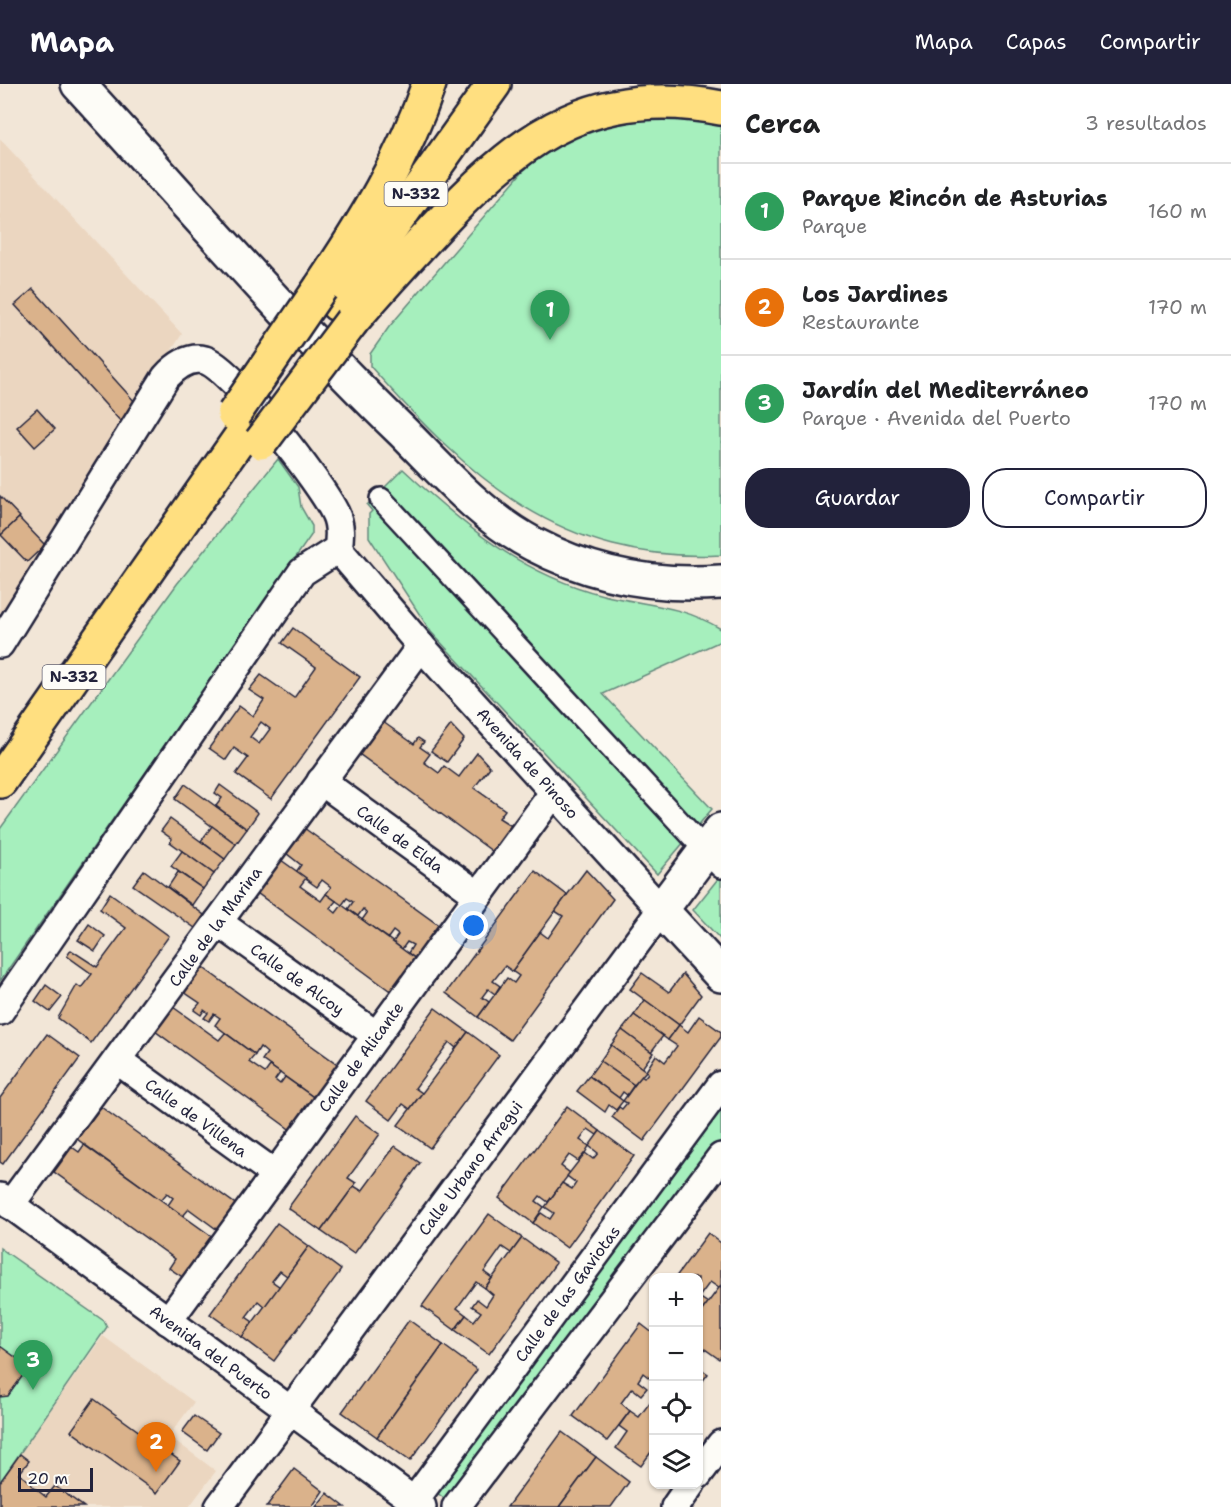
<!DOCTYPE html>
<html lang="es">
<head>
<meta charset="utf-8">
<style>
  body { margin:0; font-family:"Shantell Sans",sans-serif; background:#f2f2f2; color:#202124 }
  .controls { position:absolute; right:18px; bottom:18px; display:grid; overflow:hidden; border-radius:12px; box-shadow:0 2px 4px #0004 }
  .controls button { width:54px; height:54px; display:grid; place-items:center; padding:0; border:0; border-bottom:2px solid #e0e0e0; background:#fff; color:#202124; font:30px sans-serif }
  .scale { position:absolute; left:18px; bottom:15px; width:75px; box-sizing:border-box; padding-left:6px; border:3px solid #22223b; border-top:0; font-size:16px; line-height:21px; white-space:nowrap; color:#22223b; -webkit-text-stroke:4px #fdfcf7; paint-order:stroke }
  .you { position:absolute; left:474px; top:842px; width:21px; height:21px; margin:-15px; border:4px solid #fff; border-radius:50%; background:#1a73e8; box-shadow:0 0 0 9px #1a73e833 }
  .badge { display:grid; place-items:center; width:39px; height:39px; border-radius:50%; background:#22223b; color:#fff; font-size:20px; font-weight:700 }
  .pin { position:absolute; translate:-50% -50px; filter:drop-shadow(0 2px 3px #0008) }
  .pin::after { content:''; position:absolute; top:32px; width:21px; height:18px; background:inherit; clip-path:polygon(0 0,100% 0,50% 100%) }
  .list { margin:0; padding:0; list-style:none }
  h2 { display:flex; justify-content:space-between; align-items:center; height:78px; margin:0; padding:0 24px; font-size:26px }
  h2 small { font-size:20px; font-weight:400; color:#757577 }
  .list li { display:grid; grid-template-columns:39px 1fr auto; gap:18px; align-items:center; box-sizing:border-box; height:96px; padding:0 24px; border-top:2px solid #e0e0e0 }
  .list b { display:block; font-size:22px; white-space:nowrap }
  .list p { margin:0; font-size:20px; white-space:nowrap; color:#757577 }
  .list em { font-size:20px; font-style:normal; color:#757577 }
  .actions { display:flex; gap:12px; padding:18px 24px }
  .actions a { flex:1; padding:14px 0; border:2px solid #22223b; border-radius:24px; text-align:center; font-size:21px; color:#22223b }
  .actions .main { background:#22223b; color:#fff }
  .icon { flex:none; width:33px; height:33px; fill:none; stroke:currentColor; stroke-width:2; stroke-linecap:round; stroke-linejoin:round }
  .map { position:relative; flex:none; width:721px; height:1423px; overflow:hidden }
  header { display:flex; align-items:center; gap:36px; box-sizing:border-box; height:84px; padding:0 30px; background:#22223b; color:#fff }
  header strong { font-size:28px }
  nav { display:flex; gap:33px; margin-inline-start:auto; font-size:21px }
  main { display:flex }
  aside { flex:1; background:#fff }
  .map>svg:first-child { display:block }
</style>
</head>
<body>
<header>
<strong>Mapa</strong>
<nav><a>Mapa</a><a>Capas</a><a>Compartir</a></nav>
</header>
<main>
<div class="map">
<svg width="721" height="1423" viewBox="0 0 721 1423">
  <rect width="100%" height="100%" fill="#f2e6d7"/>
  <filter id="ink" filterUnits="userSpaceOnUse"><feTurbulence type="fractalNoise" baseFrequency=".0167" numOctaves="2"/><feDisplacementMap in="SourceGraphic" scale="12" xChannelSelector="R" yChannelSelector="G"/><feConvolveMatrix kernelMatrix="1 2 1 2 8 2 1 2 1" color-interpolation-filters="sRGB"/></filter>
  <g filter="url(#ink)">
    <g fill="#ebd6c0">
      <path d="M0,55L182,250L34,483L0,530Z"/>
      <path d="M103,1252L194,1318L169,1352L216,1387L189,1423H0V1398Z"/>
    </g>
    <g fill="#a6efbd" stroke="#64887c" stroke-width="1.5">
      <path d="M687,32L721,40V471C559,479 471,395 370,282V270L389,243L522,88C548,64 578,43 613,35C636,30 664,33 687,32Z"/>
      <path d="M278,375L298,403L301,423L312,442V450L0,897V745L177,500Z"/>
      <path d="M403,385C463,441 521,490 603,511C648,522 679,520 721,545V557L603,610L712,725L657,790L431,548L369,453V430L372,427L367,421Z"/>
      <path d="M721,791V856L693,826Z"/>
      <path d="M721,1013V1057L453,1421L432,1405Z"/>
      <path d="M0,1164L104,1237L107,1243L0,1398Z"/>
    </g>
    <g fill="#dab28b" stroke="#22223b" stroke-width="1.5" fill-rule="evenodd">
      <path d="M33,205L136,319L123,340L15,221Z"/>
      <path d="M37,325L55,345L35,363L17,343Z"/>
      <path d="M0,412L20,433L1,451L0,450Z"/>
      <path d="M19,434L45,461L27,478L1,451Z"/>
      <path d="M293,544L360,593L271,715L236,690L248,674L234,664L226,676L209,664L239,622L253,632L264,616L249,606L261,591L294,614L316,583L282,559ZM261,638L270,645L259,660L250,653Z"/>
      <path d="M383,638L414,660L418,654L424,658L420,663L430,670L424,678L439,689L444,682L459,693L477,669L490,683L474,704L505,726L499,734L515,744L496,770L359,670Z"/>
      <path d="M451,641L464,655L447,678L431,667Z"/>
      <path d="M185,700L247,745L236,760L175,715Z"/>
      <path d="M220,701L258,729L247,745L216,722L222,714L215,709Z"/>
      <path d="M170,735L225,775L214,790L170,758L172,755L161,747Z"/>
      <path d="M212,742L236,760L225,775L201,757Z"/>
      <path d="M304,744L441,843L417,876L408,869L413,861L407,858L402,865L393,858L398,851L393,847L388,854L362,836L367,829L363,825L358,832L348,825L353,818L347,814L342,821L326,810L331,803L322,796L317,803L296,788L301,781L286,769Z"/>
      <path d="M182,767L214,790L203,805L171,782Z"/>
      <path d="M281,776L306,794L300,802L321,817L326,810L336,817L330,824L336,829L342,821L417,876L393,909L257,809Z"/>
      <path d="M144,786L204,831L195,844L133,801Z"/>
      <path d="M586,786L613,815L510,956L478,933L507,894L514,899L519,892L512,887L540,848L548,854L563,832L555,827Z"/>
      <path d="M535,787L567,811L512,887L505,882L493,897L500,902L495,910L488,905L482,913L489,918L478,933L446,909Z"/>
      <path d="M178,788L203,805L192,821L168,803Z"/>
      <path d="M110,809L169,852L91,959L58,934L77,901L81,904L92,890L67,872L71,866L97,883L126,844L100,825Z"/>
      <path d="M89,840L105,852L95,867L78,856Z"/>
      <path d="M202,883L340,982L316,1015L262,976L267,969L260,963L255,971L215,941L220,934L214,930L209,937L204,934L208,929L204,926L201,931L194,926L200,919L184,908Z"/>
      <path d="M642,889L669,908L683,890L701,911L679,941L630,905Z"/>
      <path d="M46,901L62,913L50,928L35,917Z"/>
      <path d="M645,916L679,941L668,956L634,931Z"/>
      <path d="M173,923L219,956L225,949L255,971L249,978L265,989L270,982L280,989L275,996L280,1000L285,993L316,1015L292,1047L155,947Z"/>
      <path d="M435,924L468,948L456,964L449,958L415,1004L422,1009L410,1025L403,1020L391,1036L366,1017Z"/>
      <path d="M634,931L663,952L651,968L622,946Z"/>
      <path d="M699,932L721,948V953L644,1057L612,1033L619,1023L622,1025L627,1019L623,1017L641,992L644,994L648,989L646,987L656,971L665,978L677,962L668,956L679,941L688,948Z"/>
      <path d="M622,946L653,969L642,984L611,961Z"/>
      <path d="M468,948L499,971L430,1064L398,1041Z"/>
      <path d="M47,950L80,974L3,1080L0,1078V1014Z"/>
      <path d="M611,961L646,987L634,1001L600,977Z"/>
      <path d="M600,977L634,1001L627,1011L623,1008L619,1014L589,992Z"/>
      <path d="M589,992L623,1017L616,1026L609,1021L605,1028L577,1007Z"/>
      <path d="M567,1022L600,1047L597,1051L588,1045L580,1056L589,1062L585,1069L578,1077L569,1071L561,1082L570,1089L548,1118L540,1112L536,1117L544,1123L533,1139L499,1114Z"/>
      <path d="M101,1023L238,1122L219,1147L189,1125L183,1132L168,1121L173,1114L167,1109L161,1116L77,1055Z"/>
      <path d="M355,1032L380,1050L348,1094L356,1099L354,1102L321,1147L288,1124Z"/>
      <path d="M600,1047L634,1072L567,1164L533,1139L541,1129L550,1135L554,1129L545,1123L562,1099L572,1105L576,1099L567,1092L585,1069L593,1075L598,1069L589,1062Z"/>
      <path d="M84,1061L214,1154L184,1194L169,1184L175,1175L54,1088L72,1063L79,1068Z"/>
      <path d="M395,1062L420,1079L354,1170L321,1147L354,1102L362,1107Z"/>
      <path d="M489,1130L522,1154L511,1169L502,1163L484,1188L492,1194L485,1204L476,1198L457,1224L466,1231L455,1246L422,1222Z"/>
      <path d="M277,1139L309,1162L287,1192L280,1187L272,1197L280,1203L265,1223L258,1217L246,1233L253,1238L242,1253L210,1230Z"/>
      <path d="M708,1149L721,1159V1201L719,1204L710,1198L699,1213L708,1219L698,1232V1194H675Z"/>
      <path d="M522,1154L556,1179L489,1270L455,1246L466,1231L474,1237L481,1228L472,1222L477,1215L486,1222L493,1211L485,1204Z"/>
      <path d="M309,1162L341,1186L274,1277L242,1253Z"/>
      <path d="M721,1201V1272L719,1275L698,1260V1232Z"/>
      <path d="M409,1236L443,1261L377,1353L342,1328Z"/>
      <path d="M641,1240L654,1250V1294L652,1296L643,1289L638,1297L647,1304L641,1311L632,1304L621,1319L630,1327L607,1357L573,1332Z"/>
      <path d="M443,1261L477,1286L410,1377L377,1353Z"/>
      <path d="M0,1262L29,1283L8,1312L0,1313Z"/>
      <path d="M698,1283L708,1290L698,1303Z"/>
      <path d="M654,1313V1364L641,1382L616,1364L627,1348L619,1342L630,1327L639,1333Z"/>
      <path d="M94,1315L180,1377L157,1409L71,1347Z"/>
      <path d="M194,1332L219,1349L207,1366L182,1348Z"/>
      <path d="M562,1348L596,1373L559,1423H507Z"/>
      <path d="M20,1370L29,1377L19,1390L32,1399L31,1401L46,1413L55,1402L84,1423H0V1398Z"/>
      <path d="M596,1373L629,1398L611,1423H559Z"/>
      <path d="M294,1385L323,1407L312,1423H266Z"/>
      <path d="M327,1409L345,1423H316Z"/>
    </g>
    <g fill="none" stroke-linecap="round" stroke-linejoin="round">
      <defs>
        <path id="pedestrian" d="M381,415L721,783"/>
        <g id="minor">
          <path d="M0,560L166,293C176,282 189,272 205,276C232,284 322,401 335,429C341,441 340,453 338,465L302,488L0,927"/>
          <path id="s1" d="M321,697L478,811"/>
          <path id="s2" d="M218,838L376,951"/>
          <path id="s3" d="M117,976L275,1090"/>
          <path id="s4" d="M0,1113L422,1423"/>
          <path id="s5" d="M10,1121L421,562"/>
          <path id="s6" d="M168,1237L554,708"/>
          <path d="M698,1391L721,1360"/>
          <path id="s7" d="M414,1417L721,1001"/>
          <path id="s8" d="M219,1423L661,826L421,562L338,465"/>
          <path d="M456,1423L721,1073"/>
          <path d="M675,1423L691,1400"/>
        </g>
        <g id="tertiary">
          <path d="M78,0C185,116 289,238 403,348C443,388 482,433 533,460C592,491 655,503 721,498"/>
          <path d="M721,746L661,826L721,891"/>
        </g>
        <g id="trunk">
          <path d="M321,203C364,139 404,74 429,0"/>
          <path d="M337,220L494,0"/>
          <path d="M352,237C383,201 415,166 447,132C526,48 601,0 721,24"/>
          <path d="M0,697L247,344"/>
        </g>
      </defs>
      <use href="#pedestrian" stroke="#22223b" stroke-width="26"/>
      <use href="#minor" stroke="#22223b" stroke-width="32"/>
      <use href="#tertiary" stroke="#22223b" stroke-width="38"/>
      <use href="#trunk" stroke="#22223b" stroke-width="38"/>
      <use href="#pedestrian" stroke="#fdfcf7" stroke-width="21"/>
      <use href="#minor" stroke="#fdfcf7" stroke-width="27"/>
      <use href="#tertiary" stroke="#fdfcf7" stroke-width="33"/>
      <use href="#trunk" stroke="#ffdf80" stroke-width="33"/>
      <defs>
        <g id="trunk-bridge">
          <path d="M234,330L321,203"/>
          <path d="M261,358L352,237"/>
        </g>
      </defs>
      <use href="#trunk-bridge" stroke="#22223b" stroke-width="38" stroke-linecap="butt"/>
      <use href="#trunk-bridge" stroke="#ffdf80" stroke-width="33"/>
    </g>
  </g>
  <g text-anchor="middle" stroke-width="5" stroke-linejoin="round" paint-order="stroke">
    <g fill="#fdfcf7" stroke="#646373" stroke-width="1.5">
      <rect x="384.5" y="98" width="63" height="24" rx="4.5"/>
      <rect x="42.5" y="581" width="63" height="24" rx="4.5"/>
    </g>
    <g font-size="15" font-weight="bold" fill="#22223b">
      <text x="416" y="115">N-332</text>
      <text x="74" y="598">N-332</text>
    </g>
    <g font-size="16" fill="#22223b" stroke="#fdfcf7">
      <text transform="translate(528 679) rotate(48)" y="6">Avenida de Pinoso</text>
      <text dy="6" stroke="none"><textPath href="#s1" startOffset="98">Calle de Elda</textPath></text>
      <text dy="6" stroke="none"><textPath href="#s5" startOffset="346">Calle de la Marina</textPath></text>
      <text dy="6" stroke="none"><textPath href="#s2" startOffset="98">Calle de Alcoy</textPath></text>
      <text dy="6" stroke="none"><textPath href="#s6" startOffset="327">Calle de Alicante</textPath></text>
      <text dy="6" stroke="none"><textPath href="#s3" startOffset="98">Calle de Villena</textPath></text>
      <text dy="6" stroke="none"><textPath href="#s8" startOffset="422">Calle Urbano Arregui</textPath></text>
      <text dy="6" stroke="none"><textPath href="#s7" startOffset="258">Calle de las Gaviotas</textPath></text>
      <text dy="6" stroke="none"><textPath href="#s4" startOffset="262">Avenida del Puerto</textPath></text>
    </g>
  </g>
</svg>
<div class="controls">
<button>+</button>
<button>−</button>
<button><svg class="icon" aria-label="locate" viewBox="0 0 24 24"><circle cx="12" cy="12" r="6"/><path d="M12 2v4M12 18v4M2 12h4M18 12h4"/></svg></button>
<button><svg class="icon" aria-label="layers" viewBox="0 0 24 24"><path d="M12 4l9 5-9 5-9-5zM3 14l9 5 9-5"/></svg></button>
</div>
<div class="scale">20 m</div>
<div class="you"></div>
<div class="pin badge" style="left:550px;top:256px;background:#2e9e5b">1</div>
<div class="pin badge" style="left:156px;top:1388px;background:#e8710a">2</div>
<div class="pin badge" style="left:33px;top:1306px;background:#2e9e5b">3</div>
</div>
<aside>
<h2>Cerca<small>3 resultados</small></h2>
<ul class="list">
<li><span class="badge" style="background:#2e9e5b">1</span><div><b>Parque Rincón de Asturias</b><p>Parque</p></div><em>160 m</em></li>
<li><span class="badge" style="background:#e8710a">2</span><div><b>Los Jardines</b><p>Restaurante</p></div><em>170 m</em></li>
<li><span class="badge" style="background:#2e9e5b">3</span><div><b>Jardín del Mediterráneo</b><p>Parque · Avenida del Puerto</p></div><em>170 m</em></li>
</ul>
<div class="actions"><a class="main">Guardar</a><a>Compartir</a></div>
</aside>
</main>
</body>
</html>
